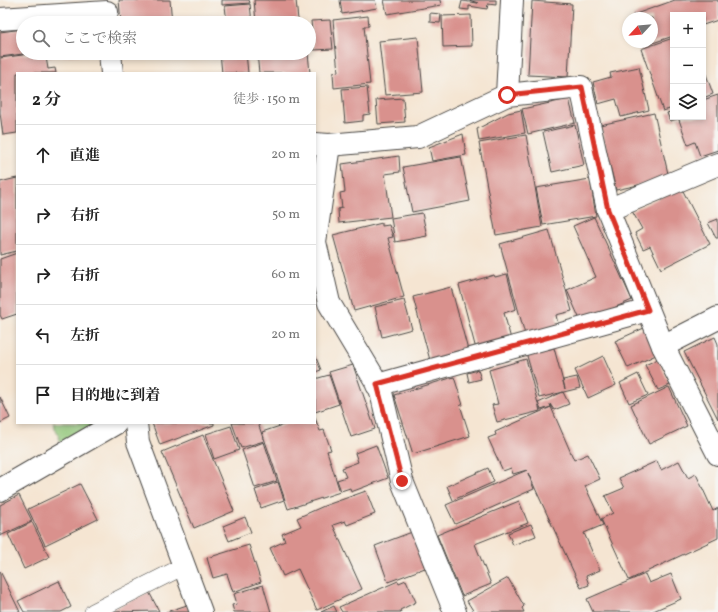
<!DOCTYPE html>
<html lang="ja">
<head>
<meta charset="utf-8">
<style>
  body { margin:0; font-family:Vollkorn,"Noto Serif JP",serif; background:#f2f2f2; color:#222 }
  .controls { position:absolute; right:12px; top:12px; display:grid; overflow:hidden; border-radius:0px; box-shadow:0 2px 6px #0003 }
  .controls button { width:36px; height:36px; display:grid; place-items:center; padding:0; border:0; border-bottom:1px solid #e0e0e0; background:#fff; color:#222; font:20px sans-serif }
  .compass { position:absolute; left:622px; top:12px; width:36px; height:36px; border-radius:50%; background:#fff; box-shadow:0 2px 6px #0003; rotate:244deg }
  .stop { position:absolute; width:12px; height:12px; margin:-9px; border:3px solid #d93025; border-radius:50%; background:#fff }
  .stop.end { background:#d93025; border-color:#fff; box-shadow:0 1px 4px #0008 }
  .list { margin:0; padding:0; list-style:none }
  h2 { display:flex; justify-content:space-between; align-items:center; height:52px; margin:0; padding:0 16px; font-size:17px }
  h2 small { font-size:13px; font-weight:400; color:#767676 }
  .list li { display:grid; grid-template-columns:26px 1fr auto; gap:12px; align-items:center; box-sizing:border-box; height:60px; padding:0 16px; border-top:1px solid #e0e0e0 }
  .list b { display:block; font-size:15px; white-space:nowrap }
  .list em { font-size:13px; font-style:normal; color:#767676 }
  .icon { flex:none; width:22px; height:22px; fill:none; stroke:currentColor; stroke-width:2; stroke-linecap:round; stroke-linejoin:round }
  .map { position:relative; flex:none; width:718px; height:612px; overflow:hidden }
  .search { position:absolute; background:#fff; box-shadow:0 2px 6px #0003; left:16px; top:16px; width:300px; height:44px; display:flex; align-items:center; gap:10px; box-sizing:border-box; padding:0 14px; border-radius:22px; color:#767676; font-size:15px }
  .panel { position:absolute; background:#fff; box-shadow:0 2px 6px #0003; left:16px; top:72px; width:300px; height:352px; border-radius:0px }
  .map>svg:first-child { display:block }
</style>
</head>
<body>
<div class="map">
<svg width="718" height="612" viewBox="0 0 718 612">
  <rect width="100%" height="100%" fill="#f6f6f2"/>
  <filter id="ink" filterUnits="userSpaceOnUse"><feTurbulence type="fractalNoise" baseFrequency=".025" numOctaves="2"/><feDisplacementMap in="SourceGraphic" scale="8" xChannelSelector="R" yChannelSelector="G"/><feConvolveMatrix kernelMatrix="1 2 1 2 8 2 1 2 1" color-interpolation-filters="sRGB"/></filter>
  <filter id="wash" filterUnits="userSpaceOnUse"><feTurbulence type="fractalNoise" baseFrequency=".012" numOctaves="4" result="noise"/><feDisplacementMap in="SourceGraphic" scale="16" xChannelSelector="R" yChannelSelector="G"/><feGaussianBlur stdDeviation="0.9" result="paint"/><feColorMatrix in="noise" values="0 0 0 0 0 0 0 0 0 0 0 0 0 0 0 0 0 1.4 0 .05"/><feComposite in="paint" operator="in"/></filter>
  <g filter="url(#wash)">
    <rect width="100%" height="100%" fill="#f5e5d2"/>
    <path fill="#90c577" stroke="#5e7851" d="M53,423H99L62,445Z"/>
    <g id="blocks">
      <g fill="#d9918d">
        <path d="M119,0H170L172,23H121Z"/>
        <path d="M222,0H249L250,3L222,5Z"/>
        <path d="M254,0H296L298,20L256,23Z"/>
        <path d="M340,0H375L377,8L342,14Z"/>
        <path d="M384,0H440L441,5L387,14Z"/>
        <path d="M469,0H496V5L488,4L487,9L469,6V10L460,9L462,1L478,3Z"/>
        <path d="M675,0H718V20L703,25V15H673V36L644,46L642,42H652V18H634L633,15Z"/>
        <path d="M532,1L572,4L568,77L528,75Z"/>
        <path d="M250,4L252,23H227L225,6Z"/>
        <path d="M430,13L441,14L440,23L430,22Z"/>
        <path d="M471,15L472,46L443,47L442,16Z"/>
        <path d="M368,16L369,26H364L370,84L334,88L333,73L338,72L333,20Z"/>
        <path d="M204,20V23H180V22Z"/>
        <path d="M330,20L333,49L314,50L311,21Z"/>
        <path d="M23,29V54L0,57V32Z"/>
        <path d="M418,37L423,92L385,95L379,41Z"/>
        <path d="M673,38V108L663,111L641,49Z"/>
        <path d="M37,53L88,54L46,57L48,69L55,68L56,73H17V133L3,135L0,113V58Z"/>
        <path d="M220,53H246L248,73H222Z"/>
        <path d="M257,53H308L310,73H259Z"/>
        <path d="M703,66L713,94L703,98Z"/>
        <path d="M639,67L649,110L621,117L616,99L598,104L593,82L611,77L610,73Z"/>
        <path d="M367,87L370,114L363,115V121L345,123L342,89Z"/>
        <path d="M718,95V150L700,156L695,142L688,145L678,117H703V100Z"/>
        <path d="M403,98L405,122L378,124L376,100Z"/>
        <path d="M569,99L575,123L528,134L522,109Z"/>
        <path d="M521,110L525,133L479,141L477,129L508,113Z"/>
        <path d="M673,111V117L677,119L670,121L667,113Z"/>
        <path d="M654,113L669,178L616,190L600,125Z"/>
        <path d="M575,125L584,165L552,172L543,132Z"/>
        <path d="M463,134L466,155L432,161L429,147Z"/>
        <path d="M526,135L542,227L496,235L479,143Z"/>
        <path d="M399,156L400,172L385,174L391,217L339,223L338,209L342,208L340,193L345,192L342,164Z"/>
        <path d="M461,157L470,201L412,212L403,167Z"/>
        <path d="M17,178V251L0,255V182Z"/>
        <path d="M590,179L596,216L543,225L536,188Z"/>
        <path d="M681,187L710,244L661,269L650,246L643,249L635,233L642,229L632,211Z"/>
        <path d="M422,213L427,236L395,242L391,218Z"/>
        <path d="M594,217L632,300L581,322L567,290L596,277L573,226Z"/>
        <path d="M718,219V238H716L708,223Z"/>
        <path d="M382,223V226L389,225L393,237L388,238L404,297L354,311L333,235Z"/>
        <path d="M549,230L572,311L556,315L559,329L526,338L500,244Z"/>
        <path d="M17,253V314L2,319L0,315V259Z"/>
        <path d="M507,274L516,309L504,313L512,343L477,353L459,285L494,275L495,277Z"/>
        <path d="M451,287L469,354L431,364L413,297Z"/>
        <path d="M404,300L412,329L382,337L375,307Z"/>
        <path d="M644,328L656,355L628,368L615,341Z"/>
        <path d="M715,337L718,344V419L684,352Z"/>
        <path d="M546,348L547,350L554,348L565,389L563,380L577,377L580,388L539,398L527,356L529,353Z"/>
        <path d="M315,355L321,370L315,372Z"/>
        <path d="M603,356L616,385L588,398L575,370Z"/>
        <path d="M526,359L540,411L497,422L492,405L498,404L489,370Z"/>
        <path d="M658,359L670,385L658,390L645,365Z"/>
        <path d="M353,365L375,429L351,437L329,372Z"/>
        <path d="M478,370L481,379L469,382L467,373Z"/>
        <path d="M638,374L648,395L629,403L620,383Z"/>
        <path d="M329,375L339,404L315,412V379Z"/>
        <path d="M454,377L463,405H460L470,436L413,454L394,395Z"/>
        <path d="M669,387L687,426L649,444L631,405Z"/>
        <path d="M563,392L569,404L554,410L550,404L551,407L541,410L538,403Z"/>
        <path d="M0,397L10,418L0,423Z"/>
        <path d="M551,407L574,460L588,454L600,479L585,486L603,525L584,533L600,570L586,576L589,585L581,588L528,473L534,489L455,524L446,505L527,470L513,474L511,468L503,471L488,438L496,435L495,432Z"/>
        <path d="M315,418L320,431L324,430L331,450L327,451L340,492L288,509L262,432L289,423H315Z"/>
        <path d="M152,423H214V425L160,445Z"/>
        <path d="M232,423H258L264,441L241,448Z"/>
        <path d="M231,426L239,450L214,459L206,434Z"/>
        <path d="M203,435L234,511L194,528L162,452Z"/>
        <path d="M264,442L277,481L255,488L242,450Z"/>
        <path d="M376,445L388,478L351,492L350,488L341,491L337,480L346,477L342,468L358,462L355,453Z"/>
        <path d="M657,461L661,470L679,461L688,478L696,474L713,511L718,508V538L629,580L601,519L613,513L605,496L624,488L619,478Z"/>
        <path d="M488,468L494,482L453,500L447,486Z"/>
        <path d="M278,482L284,500L261,508L255,490Z"/>
        <path d="M80,484L98,519L45,545L28,509Z"/>
        <path d="M366,491L375,514L347,525L345,521L333,525L362,589L317,610L298,569L283,576L270,548L285,541L282,534L301,526L297,518L324,506Z"/>
        <path d="M19,495L32,521L0,536V505Z"/>
        <path d="M519,501L528,523L475,544L491,584L462,596L437,535Z"/>
        <path d="M245,517L251,532L229,541L223,526Z"/>
        <path d="M32,522L49,557L24,569L8,534Z"/>
        <path d="M531,524L536,536L513,545L508,533Z"/>
        <path d="M412,532L425,568L388,582L375,546Z"/>
        <path d="M249,545L261,582L233,592L227,574L213,578L207,558Z"/>
        <path d="M0,571L20,612H0Z"/>
        <path d="M645,574L649,583L671,574L681,599L651,612H593L587,599Z"/>
        <path d="M508,578L524,606L522,608L524,612H474L467,601Z"/>
        <path d="M406,580L416,602L400,610L401,612H342L339,607L398,581L399,583Z"/>
        <path d="M59,581L71,607L61,612H24L18,601Z"/>
        <path d="M263,585L271,612H234L232,605L237,604L234,594Z"/>
        <path d="M149,592L159,611L108,612Z"/>
        <path d="M187,605L189,612H166Z"/>
        <path d="M334,606L337,612H321Z"/>
      </g>
    </g>
  </g>
  <g filter="url(#ink)">
    <use href="#blocks" fill-opacity="0" stroke="#494744" stroke-width="1"/>
    <g fill="none" stroke-linecap="round" stroke-linejoin="round">
      <defs>
        <path id="service" d="M93,612L184,566"/>
        <g id="minor">
          <path d="M0,19L107,12"/>
          <path d="M110,53L112,73"/>
          <path d="M507,95L512,0"/>
          <path d="M315,144L329,145L418,137L507,95L581,87L608,210L663,346L718,454"/>
          <path d="M329,145L315,242L329,303L380,388L402,481L455,612"/>
          <path d="M608,210L718,164"/>
          <path d="M663,346L718,318"/>
          <path d="M377,385L648,310"/>
          <path d="M136,423L138,442L201,612"/>
          <path d="M0,490L116,423"/>
        </g>
      </defs>
      <use href="#service" stroke="#494744" stroke-width="18"/>
      <use href="#minor" stroke="#494744" stroke-width="24"/>
      <use href="#service" stroke="#fff" stroke-width="17"/>
      <use href="#minor" stroke="#fff" stroke-width="22"/>
    </g>
  </g>
  <g fill="none" stroke-linecap="round" stroke-linejoin="round" filter="url(#ink)">
    <path stroke="#d93025" stroke-width="5" d="M402,481L377,384L648,310L608,210L582,87L507,95"/>
  </g>
</svg>
<div class="controls">
<button>+</button>
<button>−</button>
<button><svg class="icon" aria-label="layers" viewBox="0 0 24 24"><path d="M12 4l9 5-9 5-9-5zM3 14l9 5 9-5"/></svg></button>
</div>
<svg class="compass" viewBox="-18 -18 36 36"><path d="M0-13l5 13h-10z" fill="#e53935"/><path d="M0 13l5-13h-10z" fill="#767676"/></svg>
<div class="stop" style="left:507px;top:95px"></div>
<div class="stop end" style="left:402px;top:481px"></div>
<div class="search"><svg class="icon" aria-label="search" viewBox="0 0 24 24"><circle cx="10" cy="10" r="6"/><path d="M15 15l6 6"/></svg>ここで検索</div>
<section class="panel">
<h2>2 分<small>徒歩 · 150 m</small></h2>
<ul class="list">
<li><svg class="icon" aria-label="ahead" viewBox="0 0 24 24"><path d="M12 20V5M6 11l6-6 6 6"/></svg><div><b>直進</b></div><em>20 m</em></li>
<li><svg class="icon" aria-label="right" viewBox="0 0 24 24"><path d="M7 20v-9h11M14 6l5 5-5 5"/></svg><div><b>右折</b></div><em>50 m</em></li>
<li><svg class="icon" aria-label="right" viewBox="0 0 24 24"><path d="M7 20v-9h11M14 6l5 5-5 5"/></svg><div><b>右折</b></div><em>60 m</em></li>
<li><svg class="icon" aria-label="left" viewBox="0 0 24 24"><path d="M17 20v-9H6M10 6l-5 5 5 5"/></svg><div><b>左折</b></div><em>20 m</em></li>
<li><svg class="icon" aria-label="arrive" viewBox="0 0 24 24"><path d="M6 21V4h12l-3 4 3 4H6"/></svg><div><b>目的地に到着</b></div></li>
</ul>
</section>
</div>
</body>
</html>
